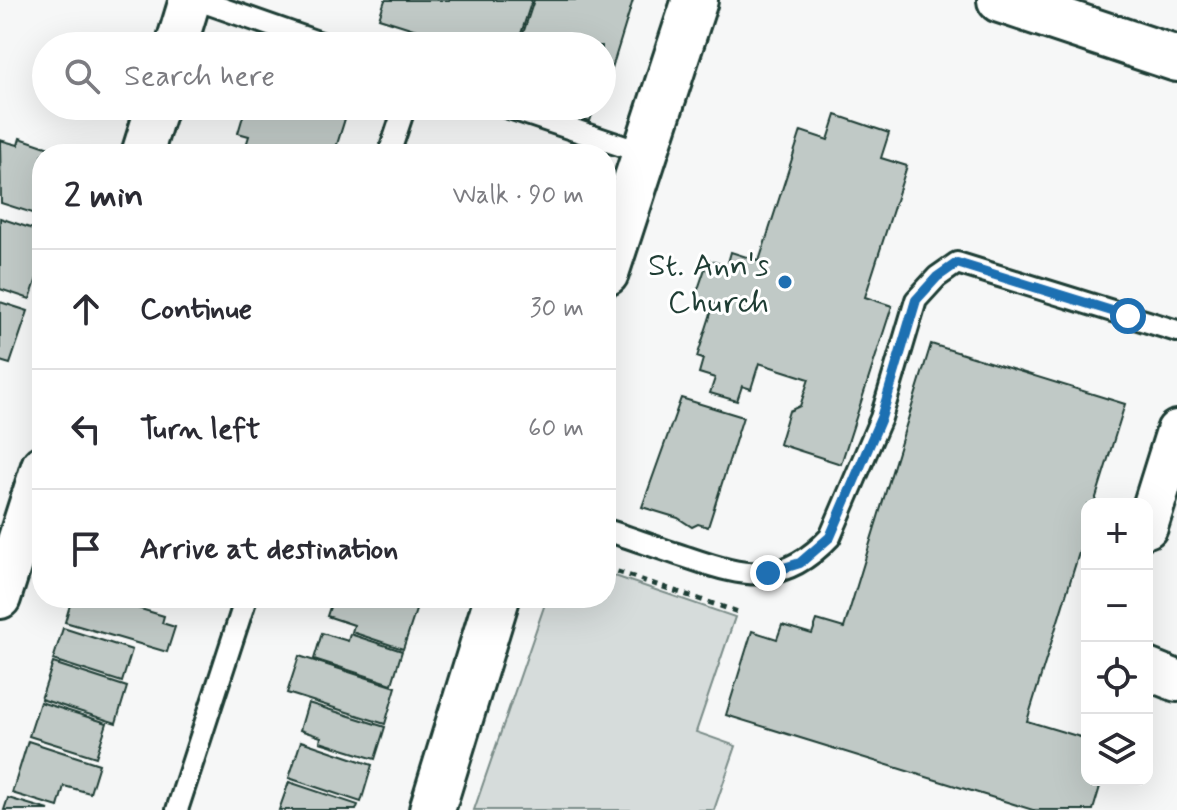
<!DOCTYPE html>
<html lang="en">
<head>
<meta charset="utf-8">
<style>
  body { margin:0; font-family:Mynerve,sans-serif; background:#f7f7f7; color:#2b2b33 }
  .controls { position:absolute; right:24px; bottom:24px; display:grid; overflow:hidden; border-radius:16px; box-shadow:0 8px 32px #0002 }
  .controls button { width:72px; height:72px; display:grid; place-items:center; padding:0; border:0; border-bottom:2px solid #e1e1e2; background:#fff; color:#2b2b33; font:40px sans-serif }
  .stop { position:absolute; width:24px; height:24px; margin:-18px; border:6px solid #1f6fb2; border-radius:50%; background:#fff }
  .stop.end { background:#1f6fb2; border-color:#fff; box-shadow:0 2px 8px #0008 }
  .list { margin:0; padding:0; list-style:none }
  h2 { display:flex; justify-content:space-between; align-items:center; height:104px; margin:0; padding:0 32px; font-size:34px }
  h2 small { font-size:26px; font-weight:400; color:#7c7c81 }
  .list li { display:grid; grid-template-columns:52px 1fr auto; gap:24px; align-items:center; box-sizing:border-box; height:120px; padding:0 32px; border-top:2px solid #e1e1e2 }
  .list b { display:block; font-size:30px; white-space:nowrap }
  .list em { font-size:26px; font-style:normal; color:#7c7c81 }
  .icon { flex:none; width:44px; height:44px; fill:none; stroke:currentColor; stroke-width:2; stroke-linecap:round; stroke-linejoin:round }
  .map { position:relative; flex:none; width:1177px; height:810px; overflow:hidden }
  .search { position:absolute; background:#fff; box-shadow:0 8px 32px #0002; left:32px; top:32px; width:584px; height:88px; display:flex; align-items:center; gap:20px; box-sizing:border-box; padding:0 28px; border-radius:44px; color:#7c7c81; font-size:30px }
  .panel { position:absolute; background:#fff; box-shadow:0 8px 32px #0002; left:32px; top:144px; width:584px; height:464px; border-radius:32px }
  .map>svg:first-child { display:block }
</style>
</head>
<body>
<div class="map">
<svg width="1177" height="810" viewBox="0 0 1177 810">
  <rect width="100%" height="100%" fill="#f6f7f7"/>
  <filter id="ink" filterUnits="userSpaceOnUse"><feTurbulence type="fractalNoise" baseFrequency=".0125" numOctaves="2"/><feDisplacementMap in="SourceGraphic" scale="16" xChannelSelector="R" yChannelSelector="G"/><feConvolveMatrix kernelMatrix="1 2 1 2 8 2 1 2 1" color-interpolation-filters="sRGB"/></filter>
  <g filter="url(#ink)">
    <path fill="#d6dcdb" stroke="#7a8c88" stroke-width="2" d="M606,573L735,617L696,732L736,746L714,810H474L547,598H606Z"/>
    <g fill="#c0c9c6" stroke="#1f3d34" stroke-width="2">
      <path d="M385,0H532L517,46H467L379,18Z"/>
      <path d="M534,0H633L608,81L604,79L602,85V46H519Z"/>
      <path d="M246,106H349L334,154H261L245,149L249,136L238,133Z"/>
      <path d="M544,106H595L590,121Z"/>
      <path d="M836,115L889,133L881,158L907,166L865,297L892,306L841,464L779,444L789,411L800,406L809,379L759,363L751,389L742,386L737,401L710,393L715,378L699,373L703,359L697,357L714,304L695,298L708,260L727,266L731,252L759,261L801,131L828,140Z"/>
      <path d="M20,138L67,154H42V216L1,203L0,140L18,145Z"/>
      <path d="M0,218L42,232V263L30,299L0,289Z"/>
      <path d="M0,302L28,311L10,364L0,361Z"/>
      <path d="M931,344L1125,404L1094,504H1087V527L1027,721L1087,739V780H1102L1093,810H1033L726,715L752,631L777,639L782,625L812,634L817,620L844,628Z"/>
      <path d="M681,398L743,417L708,527L698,524L692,527L678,518L642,507Z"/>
      <path d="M72,598H104L164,616L162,623L175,627L167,652L65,622Z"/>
      <path d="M333,598H420L403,649L352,632L354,625L327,616Z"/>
      <path d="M63,628L132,650L122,682L53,660Z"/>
      <path d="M322,633L348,641L350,634L402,651L392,684L314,659Z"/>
      <path d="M299,656L396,687L385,724L287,693Z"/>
      <path d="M53,663L127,687L116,723L41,699Z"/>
      <path d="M40,702L107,723L96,757L29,736Z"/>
      <path d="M308,703L385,727L375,759L320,742L321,737L300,730Z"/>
      <path d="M28,741L99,764L90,793L64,786L58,807L12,793Z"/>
      <path d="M301,741L372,765L361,802L289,778Z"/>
      <path d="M289,782L358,805L356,810H279Z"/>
      <path d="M8,798L49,810H4Z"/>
    </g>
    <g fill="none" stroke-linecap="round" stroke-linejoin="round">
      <defs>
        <g id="lane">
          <path d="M198,0L329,46"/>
          <path d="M503,106L646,154"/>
          <path d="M389,154L405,106"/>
          <path d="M606,530C634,539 661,549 689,558C747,578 784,586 830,537L881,418L916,300L937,277L957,263L1177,331"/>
          <path d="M177,810L246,598"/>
        </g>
        <g id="street">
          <path d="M176,46L190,0"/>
          <path d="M142,154L157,106"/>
          <path d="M1147,527L1177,431"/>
          <path d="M0,598L42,466"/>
          <path d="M1147,669L1177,681"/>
        </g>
        <g id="secondary">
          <path d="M1000,0L1177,59"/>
          <path d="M606,273L695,0"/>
          <path d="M432,810L497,598"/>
        </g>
      </defs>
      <use href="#lane" stroke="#1f3d34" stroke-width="26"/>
      <use href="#street" stroke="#1f3d34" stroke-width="46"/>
      <use href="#secondary" stroke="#1f3d34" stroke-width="50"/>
      <path stroke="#1f3d34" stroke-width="5" stroke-dasharray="6 6" stroke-linecap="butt" d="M606,568L741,613"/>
      <use href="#lane" stroke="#fff" stroke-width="20"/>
      <use href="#street" stroke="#fff" stroke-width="40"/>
      <use href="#secondary" stroke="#fff" stroke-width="44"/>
    </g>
  </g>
  <g fill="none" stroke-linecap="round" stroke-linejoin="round" filter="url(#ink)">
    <path stroke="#1f6fb2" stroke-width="10" d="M768,573L800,563L830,537L881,418L916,300L937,277L957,263L1128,316"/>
  </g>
  <circle fill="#1f6fb2" stroke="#fff" stroke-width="3" cx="785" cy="282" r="8"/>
  <g text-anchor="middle" stroke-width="6" stroke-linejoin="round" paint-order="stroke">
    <g font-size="32" fill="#1f3d34" stroke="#fff" text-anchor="end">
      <text x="769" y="275">St. Ann's<tspan x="769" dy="37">Church</tspan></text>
    </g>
  </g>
</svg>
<div class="controls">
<button>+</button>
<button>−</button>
<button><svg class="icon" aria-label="locate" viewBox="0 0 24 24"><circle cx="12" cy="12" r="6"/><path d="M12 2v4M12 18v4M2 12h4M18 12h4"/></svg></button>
<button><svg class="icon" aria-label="layers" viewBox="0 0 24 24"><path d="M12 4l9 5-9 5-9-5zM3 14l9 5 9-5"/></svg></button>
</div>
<div class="stop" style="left:1128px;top:316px"></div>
<div class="stop end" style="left:768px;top:573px"></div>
<div class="search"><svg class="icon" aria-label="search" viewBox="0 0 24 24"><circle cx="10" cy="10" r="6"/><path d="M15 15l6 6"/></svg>Search here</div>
<section class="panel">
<h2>2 min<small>Walk · 90 m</small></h2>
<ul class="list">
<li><svg class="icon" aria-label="ahead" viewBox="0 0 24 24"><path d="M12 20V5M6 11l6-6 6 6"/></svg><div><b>Continue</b></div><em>30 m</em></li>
<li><svg class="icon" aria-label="left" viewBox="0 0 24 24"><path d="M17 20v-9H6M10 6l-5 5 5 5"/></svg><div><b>Turn left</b></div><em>60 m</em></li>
<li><svg class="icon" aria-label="arrive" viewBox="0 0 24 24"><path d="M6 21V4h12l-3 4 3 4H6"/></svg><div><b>Arrive at destination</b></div></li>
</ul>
</section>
</div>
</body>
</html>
